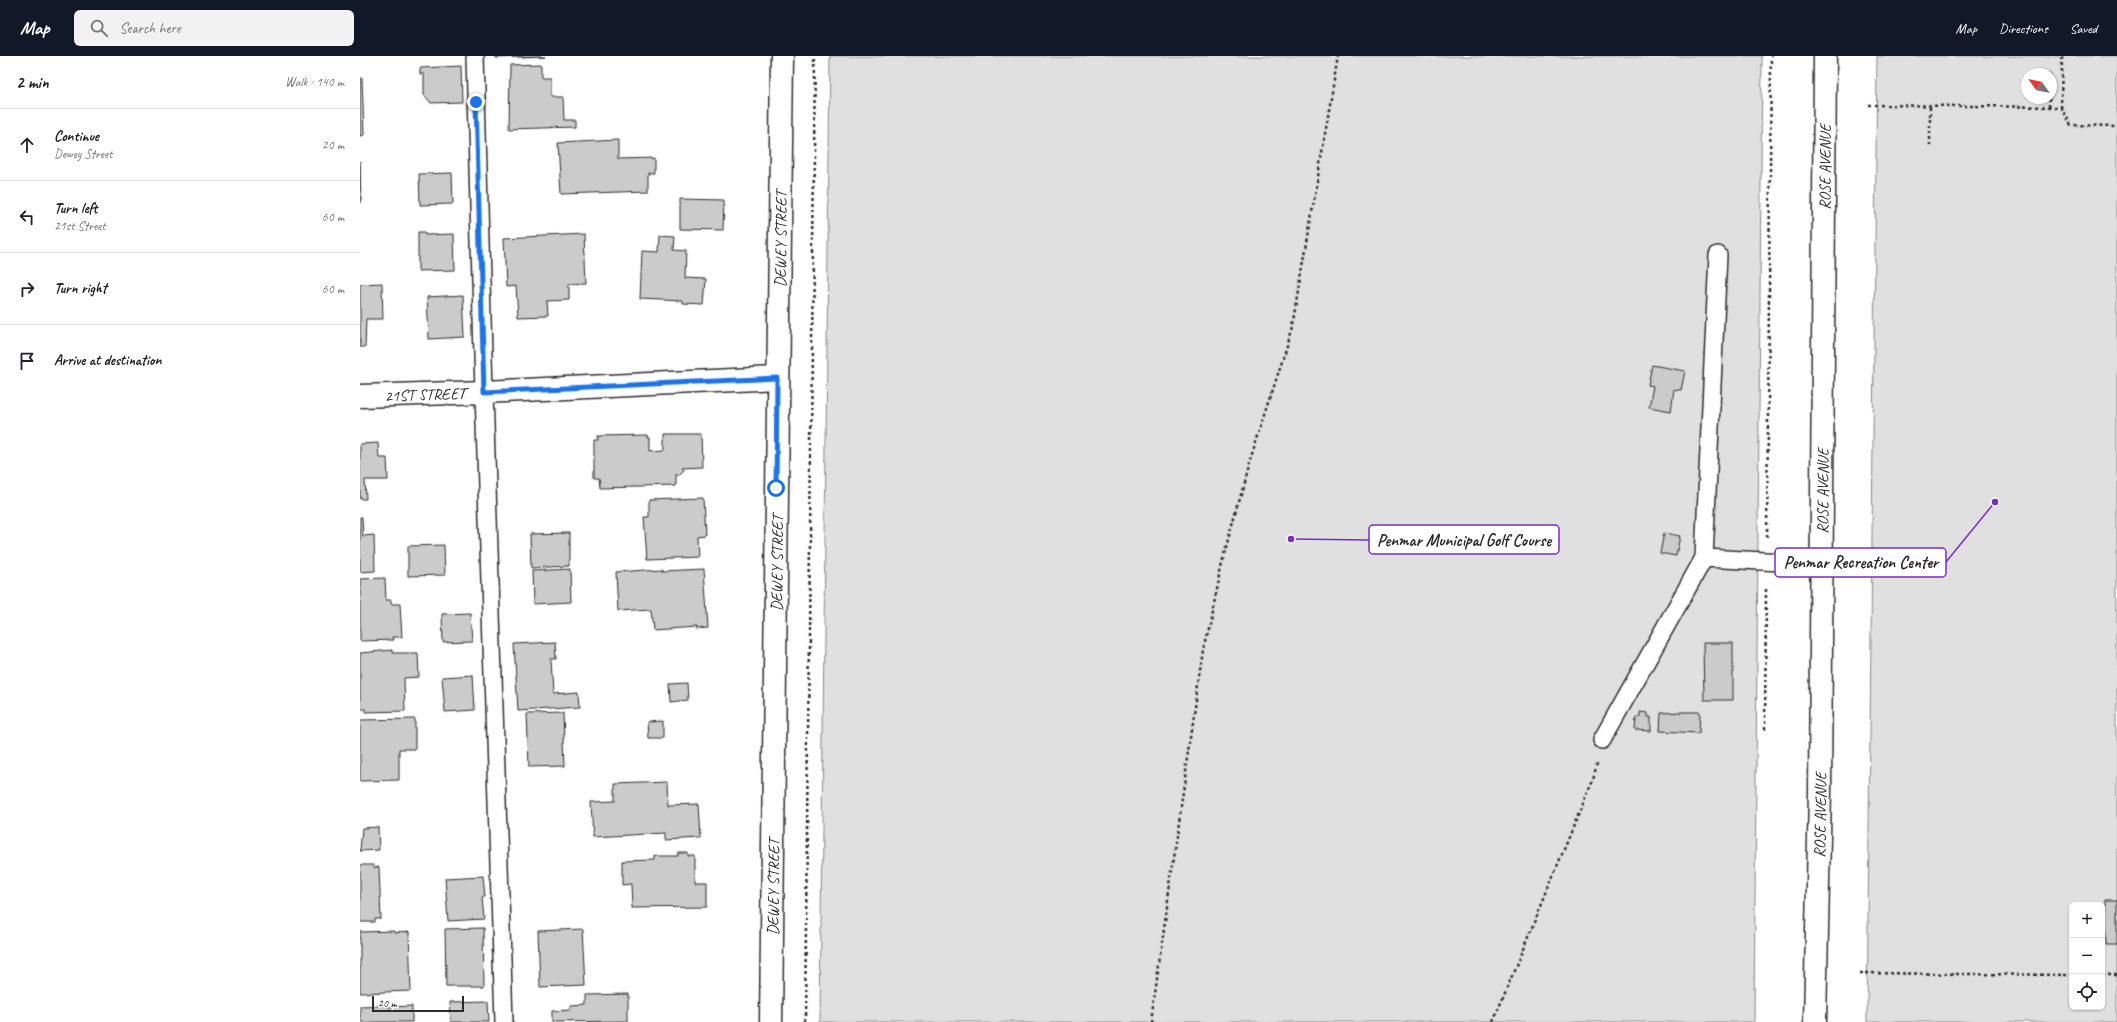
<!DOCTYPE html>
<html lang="en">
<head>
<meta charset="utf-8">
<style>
  body { margin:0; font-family:Caveat,sans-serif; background:#f2f2f2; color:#202124 }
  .controls { position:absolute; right:12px; bottom:12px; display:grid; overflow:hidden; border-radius:6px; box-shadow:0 1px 3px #0004 }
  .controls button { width:36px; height:36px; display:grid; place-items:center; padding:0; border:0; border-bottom:1px solid #e0e0e0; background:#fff; color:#202124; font:20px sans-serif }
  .compass { position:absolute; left:1661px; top:12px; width:36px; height:36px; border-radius:50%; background:#fff; box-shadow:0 1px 3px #0004; rotate:303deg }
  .scale { position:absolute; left:12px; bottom:10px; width:92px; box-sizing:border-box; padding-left:4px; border:2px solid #2b2b2b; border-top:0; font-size:11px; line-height:14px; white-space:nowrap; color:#2b2b2b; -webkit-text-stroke:3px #fff; paint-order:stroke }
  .stop { position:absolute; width:12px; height:12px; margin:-9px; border:3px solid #1a73e8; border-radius:50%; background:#fff }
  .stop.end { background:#1a73e8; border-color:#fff; box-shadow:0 1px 4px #0008 }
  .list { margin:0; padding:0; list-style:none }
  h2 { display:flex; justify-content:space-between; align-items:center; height:52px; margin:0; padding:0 16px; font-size:17px }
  h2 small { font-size:13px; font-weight:400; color:#757577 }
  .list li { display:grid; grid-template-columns:26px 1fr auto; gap:12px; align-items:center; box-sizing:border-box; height:72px; padding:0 16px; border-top:1px solid #e0e0e0 }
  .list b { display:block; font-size:15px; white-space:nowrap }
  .list p { margin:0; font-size:13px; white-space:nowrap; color:#757577 }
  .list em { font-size:13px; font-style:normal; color:#757577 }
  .icon { flex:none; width:22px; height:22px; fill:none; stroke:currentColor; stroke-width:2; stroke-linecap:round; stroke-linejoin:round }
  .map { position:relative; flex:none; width:1757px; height:966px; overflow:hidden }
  header { display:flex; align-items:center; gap:24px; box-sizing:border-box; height:56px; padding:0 20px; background:#111827; color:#fff }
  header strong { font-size:19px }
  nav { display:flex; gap:22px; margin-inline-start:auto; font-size:14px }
  .search { width:280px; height:36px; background:#f2f2f2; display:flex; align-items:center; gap:10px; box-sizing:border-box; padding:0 14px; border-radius:6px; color:#757577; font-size:15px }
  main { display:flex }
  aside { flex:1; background:#fff }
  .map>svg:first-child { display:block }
</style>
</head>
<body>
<header>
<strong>Map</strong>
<div class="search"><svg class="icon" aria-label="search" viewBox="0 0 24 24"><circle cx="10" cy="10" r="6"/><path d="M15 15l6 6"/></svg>Search here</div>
<nav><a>Map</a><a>Directions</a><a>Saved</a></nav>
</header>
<main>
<aside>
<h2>2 min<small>Walk · 140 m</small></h2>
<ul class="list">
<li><svg class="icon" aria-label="ahead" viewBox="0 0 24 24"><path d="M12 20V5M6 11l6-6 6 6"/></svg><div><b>Continue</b><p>Dewey Street</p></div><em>20 m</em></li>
<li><svg class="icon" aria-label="left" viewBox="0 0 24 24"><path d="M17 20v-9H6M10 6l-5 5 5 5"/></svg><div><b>Turn left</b><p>21st Street</p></div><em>60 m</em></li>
<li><svg class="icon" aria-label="right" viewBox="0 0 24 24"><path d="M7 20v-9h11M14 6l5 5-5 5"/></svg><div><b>Turn right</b></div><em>60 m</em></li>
<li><svg class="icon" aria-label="arrive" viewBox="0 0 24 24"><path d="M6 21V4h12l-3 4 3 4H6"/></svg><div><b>Arrive at destination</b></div></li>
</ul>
</aside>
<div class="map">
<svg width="1757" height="966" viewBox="0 0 1757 966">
  <rect width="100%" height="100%" fill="#fff"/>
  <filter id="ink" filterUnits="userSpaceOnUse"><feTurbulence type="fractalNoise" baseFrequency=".025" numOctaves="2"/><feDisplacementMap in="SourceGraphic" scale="8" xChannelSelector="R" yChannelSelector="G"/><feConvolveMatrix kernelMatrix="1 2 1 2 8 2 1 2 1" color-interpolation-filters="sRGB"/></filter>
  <g filter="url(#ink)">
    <g fill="#e0e0e0" stroke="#868686" fill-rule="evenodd">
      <path d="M470,0H1402L1394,966H460Z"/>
      <path d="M1517,0H1757V966H1507ZM1667,18H1691V42H1667ZM1712,849H1742V951H1712Z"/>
    </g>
    <g fill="#cbcbcb" stroke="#2b2b2b">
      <path d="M136,0H186L136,2Z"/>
      <path d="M181,8V21H190V41H203L204,64H215V71L149,73L150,9Z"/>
      <path d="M101,10L102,46L71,47L64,39V18H60V12Z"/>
      <path d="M0,22H2L4,79L0,80Z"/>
      <path d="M258,84V103L294,102V117H288V135L201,138L198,87Z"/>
      <path d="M0,105L1,147H0Z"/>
      <path d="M92,117L93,148L60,149L59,118Z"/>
      <path d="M320,143L364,144L363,174L320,173Z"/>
      <path d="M58,176H65V179L94,178L95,214L58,215Z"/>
      <path d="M224,178L226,227L209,228V244L187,245L188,260L158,261L156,230L146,231L144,182Z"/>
      <path d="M300,179L315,180L314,194L326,195L325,222L346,223L344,249L323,248V245L280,243L282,195L299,196Z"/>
      <path d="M22,227L23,263H6L5,291H0V228Z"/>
      <path d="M103,239L105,281L69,283L67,241Z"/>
      <path d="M1292,309L1325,315L1321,334L1314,333L1311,355L1289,351L1293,330L1288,329Z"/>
      <path d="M305,378H341L342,411L322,412L324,414L318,420L316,417V430L240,432L239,422H234V384H238V380L288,379V381H290V395L305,394Z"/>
      <path d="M18,387L19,402H27L28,424H5L6,443H0V388Z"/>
      <path d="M343,442L345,479L337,480L338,501L287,503L284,461H289V444Z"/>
      <path d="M0,461H2L3,480L14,479L15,515L0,516Z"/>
      <path d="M209,477V510L171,512L170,478Z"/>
      <path d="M1304,477L1320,480L1316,500L1300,497Z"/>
      <path d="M84,489L85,519L48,520V490Z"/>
      <path d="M210,513L211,546L173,548L172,515Z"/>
      <path d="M302,513V515L344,513L348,572L336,573L337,571L293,574L291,553L258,555L256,516Z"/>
      <path d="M25,522L26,544H31V548H40L42,581H32L33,584L0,585V523Z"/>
      <path d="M110,557L112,585L83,586L82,558Z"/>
      <path d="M195,586L196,603H191L193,638L219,636L220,651L158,655L154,588Z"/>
      <path d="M1343,587H1373V644H1344Z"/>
      <path d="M32,594V597H58L59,621L44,622L45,655L6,656V653H0V597Z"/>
      <path d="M113,619L115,654L85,656L82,621Z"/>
      <path d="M327,627L328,644L311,646L310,628Z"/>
      <path d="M1280,656L1288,657V661H1291V675L1275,674L1276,661H1280Z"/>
      <path d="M1323,656H1340L1339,677L1300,675L1301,657Z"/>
      <path d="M203,657L205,710L169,711L167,658Z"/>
      <path d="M55,663V693H39V724L0,725V664Z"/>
      <path d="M303,665V682H288L287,666Z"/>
      <path d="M307,726L308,749L339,748L341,782L306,784V777L233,781L231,746L255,745V728Z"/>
      <path d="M18,771L19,794L0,795L2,772Z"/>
      <path d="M318,797H328V800H335V826H347V851L272,852L271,828L262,829V805L295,804V800H318Z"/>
      <path d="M0,809H13L14,812L19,811L21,863H15V866H0Z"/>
      <path d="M123,820L125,841H122L124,863L88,865L85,822Z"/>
      <path d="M1745,844H1757V888H1746Z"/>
      <path d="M123,872L124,930H86L85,873Z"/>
      <path d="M223,873L226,929L180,931L178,875Z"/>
      <path d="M34,875V877L49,876L51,935L0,937V876Z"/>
      <path d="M268,938V965L192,966V955L211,954V950L227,949V939Z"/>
      <path d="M128,945L129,966H91L90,946Z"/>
      <path d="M27,949V951L52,950V966H0V950Z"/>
    </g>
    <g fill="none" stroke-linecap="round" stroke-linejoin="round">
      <defs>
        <g id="lane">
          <path d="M115,0L124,336L144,966"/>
          <path d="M1344,502L1358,199"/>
          <path d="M1242,684L1344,502L1462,508"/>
        </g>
        <g id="street">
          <path id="s1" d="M0,340L124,336L417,322"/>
          <path id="s2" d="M411,966L422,0"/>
        </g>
        <g id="secondary">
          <path id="s3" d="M1455,966L1460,735L1465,0"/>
        </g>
      </defs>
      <use href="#lane" stroke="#2b2b2b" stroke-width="20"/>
      <use href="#street" stroke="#2b2b2b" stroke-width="25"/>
      <use href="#secondary" stroke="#2b2b2b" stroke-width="25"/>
      <g stroke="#2b2b2b" stroke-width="2.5" stroke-dasharray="3 3" stroke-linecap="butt">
        <path d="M1508,49L1701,51L1702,0"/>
        <path d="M1689,51V42"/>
        <path d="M1701,51L1711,69L1757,70"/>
        <path d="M1570,90V49"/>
        <path d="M1407,481L1411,0"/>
        <path d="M1405,674L1406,530"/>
        <path d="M1500,917L1712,919"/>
        <path d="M1742,919H1757"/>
        <path d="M445,966L455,0"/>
        <path d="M791,966L843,594L863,506L890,405L933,271L978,0"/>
        <path d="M1133,966L1233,723L1237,708"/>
      </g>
      <use href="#lane" stroke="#fff" stroke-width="17"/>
      <use href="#street" stroke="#fff" stroke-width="22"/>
      <use href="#secondary" stroke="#fff" stroke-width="22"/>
    </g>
  </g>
  <g fill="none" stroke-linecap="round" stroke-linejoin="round" filter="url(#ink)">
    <path stroke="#1a73e8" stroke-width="5" d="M116,46L124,336L417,322L416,432"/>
  </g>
  <g text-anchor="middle" stroke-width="4" stroke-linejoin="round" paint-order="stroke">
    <g font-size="16" fill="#2b2b2b" stroke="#fff">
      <text dy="6" stroke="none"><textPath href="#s3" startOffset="855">ROSE AVENUE</textPath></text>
      <text dy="6" stroke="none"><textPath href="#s2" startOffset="783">DEWEY STREET</textPath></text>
      <text dy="6" stroke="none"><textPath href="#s1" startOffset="65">21ST STREET</textPath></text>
      <text dy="6" stroke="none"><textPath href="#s3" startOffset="531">ROSE AVENUE</textPath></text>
      <text dy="6" stroke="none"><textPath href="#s2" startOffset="459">DEWEY STREET</textPath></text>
      <text dy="6" stroke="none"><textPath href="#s3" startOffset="207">ROSE AVENUE</textPath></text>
      <text dy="6" stroke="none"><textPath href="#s2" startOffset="135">DEWEY STREET</textPath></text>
    </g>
  </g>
  <path fill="none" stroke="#7b2cbf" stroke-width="1.5" d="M931 483L1009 484M1635 446L1586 506"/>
  <g fill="#7b2cbf" stroke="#fff" stroke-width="1.5">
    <circle cx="931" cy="483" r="4"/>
    <circle cx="1635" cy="446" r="4"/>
  </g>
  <g fill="#fff" stroke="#7b2cbf" stroke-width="1.5">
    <rect x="1009" y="469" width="190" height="29" rx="4"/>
    <rect x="1415" y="492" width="171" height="29" rx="4"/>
  </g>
  <g font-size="17" text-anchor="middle" font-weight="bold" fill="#2b2b2b">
    <text x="1104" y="490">Penmar Municipal Golf Course</text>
    <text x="1501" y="512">Penmar Recreation Center</text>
  </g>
</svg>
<div class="controls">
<button>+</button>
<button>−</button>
<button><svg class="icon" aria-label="locate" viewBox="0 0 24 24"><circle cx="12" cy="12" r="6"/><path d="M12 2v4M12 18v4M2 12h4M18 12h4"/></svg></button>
</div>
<svg class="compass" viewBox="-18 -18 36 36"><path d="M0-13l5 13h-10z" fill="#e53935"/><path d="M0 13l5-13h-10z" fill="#757577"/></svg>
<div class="scale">20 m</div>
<div class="stop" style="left:416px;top:432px"></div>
<div class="stop end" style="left:116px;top:46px"></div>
</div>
</main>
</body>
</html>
